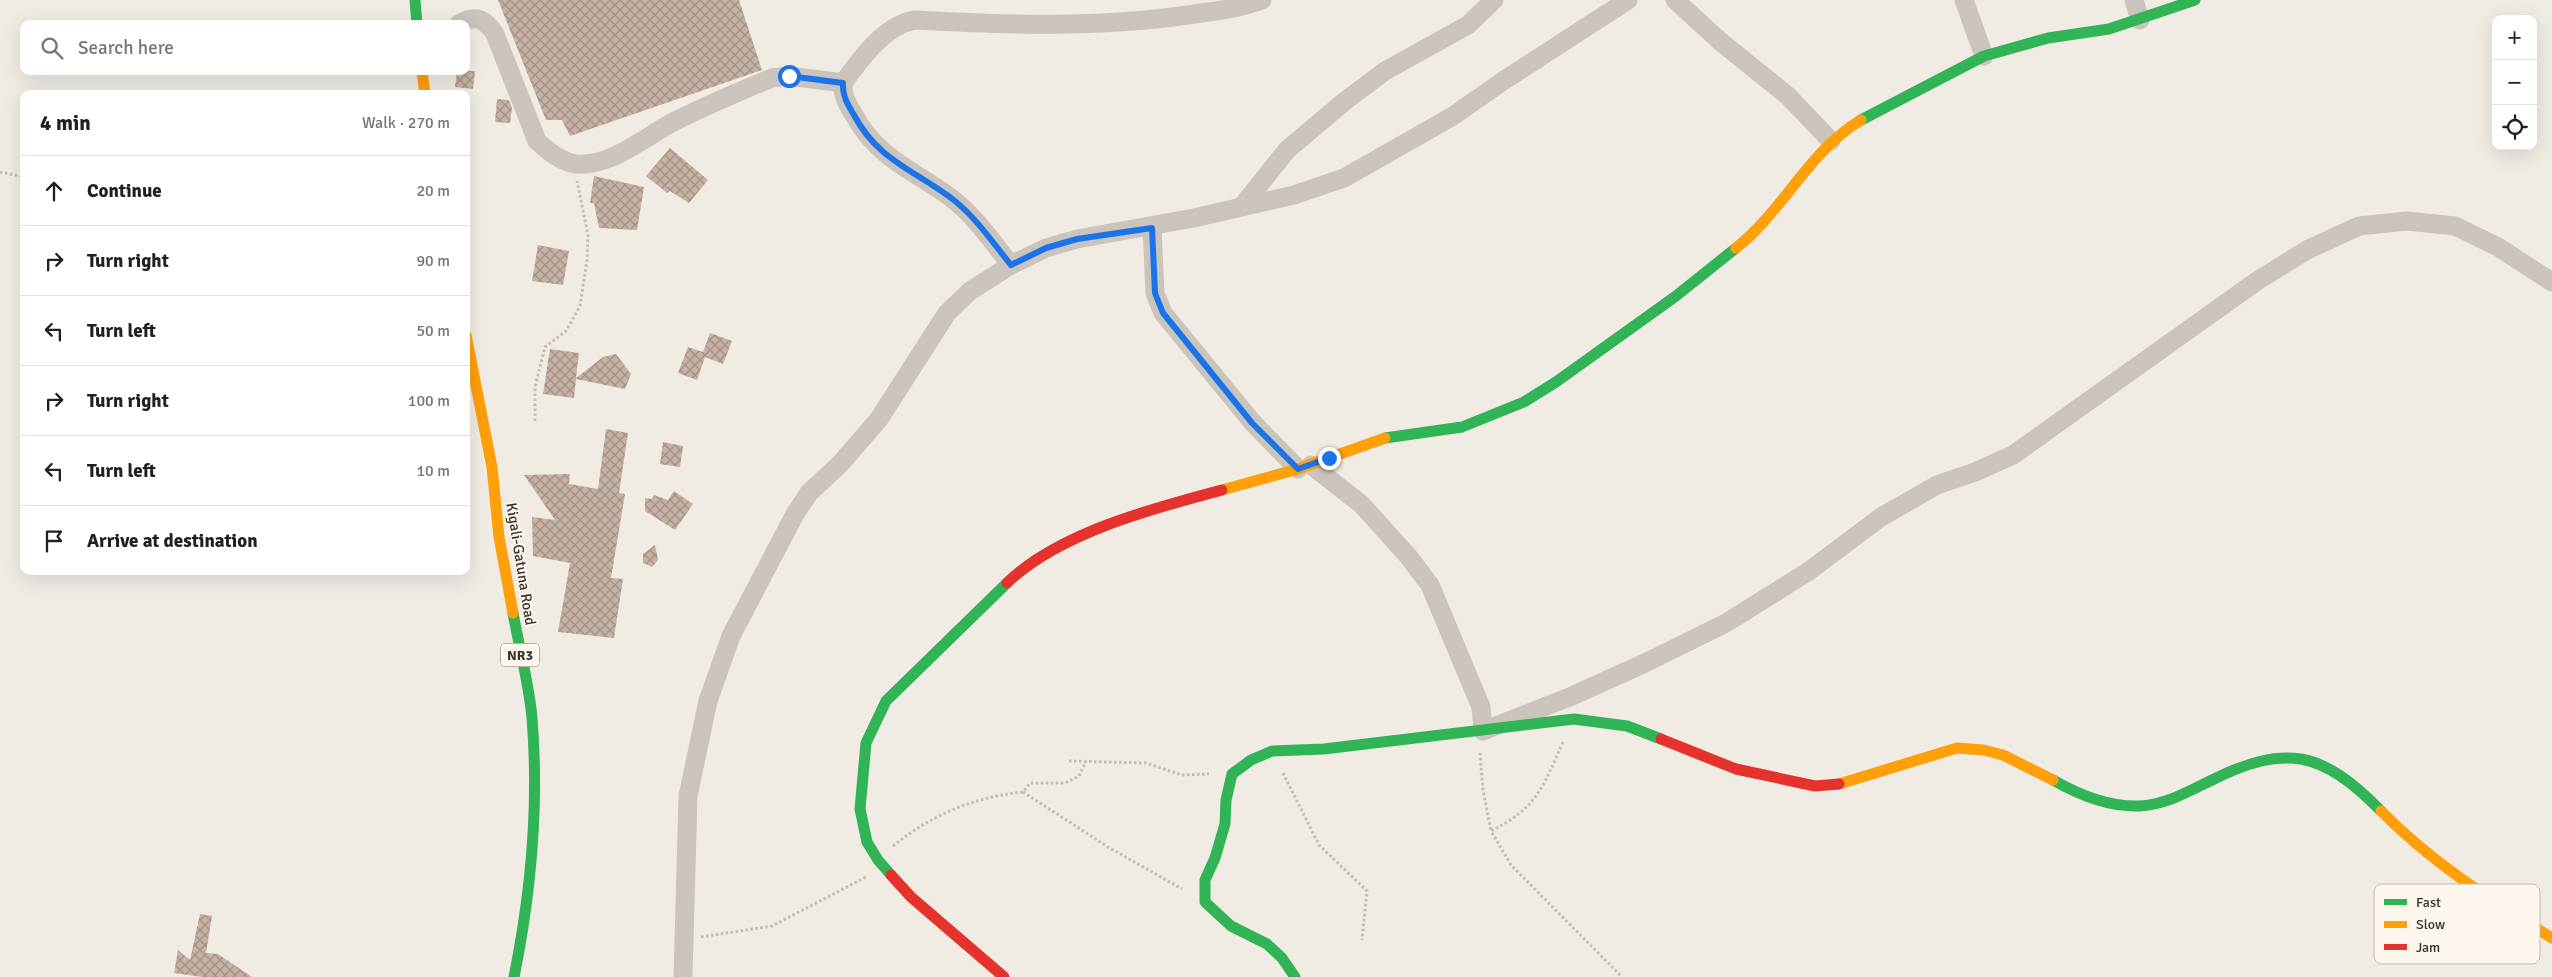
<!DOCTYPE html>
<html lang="en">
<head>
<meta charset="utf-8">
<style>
  body { margin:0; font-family:Signika,sans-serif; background:#f6f6f6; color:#202124 }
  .controls { position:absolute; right:15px; top:15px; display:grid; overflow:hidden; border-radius:10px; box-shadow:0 5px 20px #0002 }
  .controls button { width:45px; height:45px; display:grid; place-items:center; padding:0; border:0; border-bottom:1px solid #e0e0e0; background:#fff; color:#202124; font:25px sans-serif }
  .stop { position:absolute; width:15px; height:15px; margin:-11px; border:4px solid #1a73e8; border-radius:50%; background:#fff }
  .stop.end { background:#1a73e8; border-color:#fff; box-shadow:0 1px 5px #0008 }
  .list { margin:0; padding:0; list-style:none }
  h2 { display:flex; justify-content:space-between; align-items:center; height:65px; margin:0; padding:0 20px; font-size:21px }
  h2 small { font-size:16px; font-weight:400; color:#757577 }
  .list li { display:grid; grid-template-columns:32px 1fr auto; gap:15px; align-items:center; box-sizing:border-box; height:70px; padding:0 20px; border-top:1px solid #e0e0e0 }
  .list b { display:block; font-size:19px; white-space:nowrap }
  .list em { font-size:16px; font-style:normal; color:#757577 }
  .icon { flex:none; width:28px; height:28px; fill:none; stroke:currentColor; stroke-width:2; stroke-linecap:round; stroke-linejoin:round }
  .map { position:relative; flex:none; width:2552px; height:977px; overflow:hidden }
  .search { position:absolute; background:#fff; box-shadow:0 5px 20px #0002; left:20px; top:20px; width:450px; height:55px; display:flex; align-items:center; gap:12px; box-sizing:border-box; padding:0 18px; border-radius:10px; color:#757577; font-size:19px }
  .panel { position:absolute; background:#fff; box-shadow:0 5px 20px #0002; left:20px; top:90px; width:450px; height:485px; border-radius:10px }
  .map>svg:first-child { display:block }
</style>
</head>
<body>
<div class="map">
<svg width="2552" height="977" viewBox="0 0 2552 977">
  <defs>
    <pattern id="building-cross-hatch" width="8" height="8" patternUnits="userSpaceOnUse" patternTransform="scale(1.25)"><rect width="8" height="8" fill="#c5b2a4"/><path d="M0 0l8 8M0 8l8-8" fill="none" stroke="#a19186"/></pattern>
  </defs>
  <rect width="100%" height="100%" fill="#f0ece4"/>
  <g fill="url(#building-cross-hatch)">
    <path d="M498,0H739L762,70L570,136L562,120H546Z"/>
    <path d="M457,71H475L473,89L455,87Z"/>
    <path d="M497,99L509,100L512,108L510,123L495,122Z"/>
    <path d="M670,148L708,180L689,203L670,191L667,193L646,176Z"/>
    <path d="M594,176L644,187L637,230L599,228L594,203H590Z"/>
    <path d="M538,245L569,251L563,285L532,281Z"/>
    <path d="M710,333L732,341L723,364L705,357L697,380L678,373L688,347L703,352Z"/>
    <path d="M550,349L579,353L576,378L603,357L616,354L631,374L625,389L576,379L574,398L543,394Z"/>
    <path d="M606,429L628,433L619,493L625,494L611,578L623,579L614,638L558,632L570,563L533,556L532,517L555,520L524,475L570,474L569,484L598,489Z"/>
    <path d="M663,442L683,446L680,467L660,464Z"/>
    <path d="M674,491L693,504L675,530L645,511V498L652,499L654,495L668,500Z"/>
    <path d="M655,545L658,560L652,567L643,563V554Z"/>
    <path d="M200,914L212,916L206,953L218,954L252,977H203L174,973L178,950L190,960Z"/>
  </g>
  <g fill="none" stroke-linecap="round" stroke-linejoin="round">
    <g stroke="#c2bcb5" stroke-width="3" stroke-dasharray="2.5 2.5" stroke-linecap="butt">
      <path d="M0,172L24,177"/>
      <path d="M535,421V387L545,347L566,331L580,306L587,260L588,235L577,181"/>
      <path d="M1563,742C1543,787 1537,808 1491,831L1511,865L1622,977"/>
      <path d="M1480,753L1483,790L1491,831"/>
      <path d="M1069,761L1146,763L1182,775L1209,774"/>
      <path d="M1283,773L1319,845L1367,891L1362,940"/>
      <path d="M1023,792L1108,847L1182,889"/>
      <path d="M893,846C931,815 974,797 1023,792L1030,783H1065L1079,776L1086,761"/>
      <path d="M701,937L772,926L866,877"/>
    </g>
    <g stroke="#cac4bc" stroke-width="19">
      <path d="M1675,0L1721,42L1788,96L1831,141"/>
      <path d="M1964,0L1984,56"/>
      <path d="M2134,0L2140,20"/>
      <path d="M459,24C476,14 485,19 495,34L537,141C548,151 561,162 576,164C612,167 647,135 677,120C708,105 740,91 772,78L789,76L843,83"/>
      <path d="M1243,205L1287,150L1345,101L1385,71L1468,25L1494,0"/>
      <path d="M1152,227L1155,293L1163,313L1253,423L1298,469"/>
      <path d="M1011,265C993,243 977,219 955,201C917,171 879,161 854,115C848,105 842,96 843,83C860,60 884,25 915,20C1006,25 1097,28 1188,15C1213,11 1239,9 1262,0"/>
      <path d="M1311,465L1361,504L1408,556L1430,585L1481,707L1483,731L1572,696L1645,663L1726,623L1809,571L1881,517L1937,485L1975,472L2013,455L2257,281L2307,250L2359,226L2407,221L2455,226L2498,247L2552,282"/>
      <path d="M683,977L688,796L708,701L731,636L795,514L809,493L841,463L879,419L947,313L970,291L1011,265L1046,248L1077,239L1194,218L1294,195L1344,178L1453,116L1503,81L1628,0"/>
    </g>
    <g stroke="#30b455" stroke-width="11">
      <path d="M415,0L417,24"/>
      <path d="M1861,120L1984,56L2048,38L2109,29L2195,0"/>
      <path d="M1385,438L1462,427L1524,402L1556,382L1676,296L1736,248"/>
      <path d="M513,613C519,647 529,683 532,718C539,804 531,893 514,977"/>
      <path d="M2053,780C2079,795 2108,807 2139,806C2164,805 2188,792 2210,781C2286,743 2322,751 2381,811"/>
      <path d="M891,875L878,860L867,842L860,809L866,743L886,701L1007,583"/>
      <path d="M1295,977L1282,958L1267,944L1231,926L1205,902V880L1215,858L1225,824L1226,800L1232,774L1251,760L1272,751L1324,749L1574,719L1627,726L1661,739"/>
    </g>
    <g stroke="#ff9f0a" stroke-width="11">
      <path d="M422,71L425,94"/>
      <path d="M1736,248C1783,211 1809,151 1861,120"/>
      <path d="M466,335L492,467L499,537L513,613"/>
      <path d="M1222,490L1298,469L1385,438"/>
      <path d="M1839,784L1957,748L1983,750L2003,755L2053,780"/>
      <path d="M2381,811C2432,863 2491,900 2552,938"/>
    </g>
    <g stroke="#e5322d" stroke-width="11">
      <path d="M1007,583C1058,533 1154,508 1222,490"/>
      <path d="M1661,739L1736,769L1815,786L1839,784"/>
      <path d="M891,875L911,897L1004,977"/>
    </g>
  </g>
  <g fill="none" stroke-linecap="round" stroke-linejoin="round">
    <path stroke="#1a73e8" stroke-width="6" d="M789,76L843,83C842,96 848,105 854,115C878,161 917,171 955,201C977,219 993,243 1011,265L1046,248L1077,239L1152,228L1155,293L1163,313L1252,423L1298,469L1329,458"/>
  </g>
  <g text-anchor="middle" stroke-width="4" stroke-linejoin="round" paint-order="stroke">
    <rect fill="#fcf6ec" stroke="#756c64" stroke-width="1" x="501" y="643.5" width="38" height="23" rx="4"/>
    <g font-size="14" font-weight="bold" fill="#3b312a">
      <text x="520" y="660">NR3</text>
    </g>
    <g font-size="15" fill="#3b312a" stroke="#fcf6ec">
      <text transform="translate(521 564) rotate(81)" y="5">Kigali-Gatuna Road</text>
    </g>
  </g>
  <rect x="2374" y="884" width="166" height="80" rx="8" fill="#fcf6ec" stroke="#c2bbb2" stroke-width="1"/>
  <rect x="2384" y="899" width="23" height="6" fill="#30b455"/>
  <rect x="2384" y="921" width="23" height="7" fill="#ff9f0a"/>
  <rect x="2384" y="944" width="23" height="6" fill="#e5322d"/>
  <g font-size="14" fill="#3b312a">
    <text x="2416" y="907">Fast</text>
    <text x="2416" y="929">Slow</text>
    <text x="2416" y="952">Jam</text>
  </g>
</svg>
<div class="controls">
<button>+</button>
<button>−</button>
<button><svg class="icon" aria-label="locate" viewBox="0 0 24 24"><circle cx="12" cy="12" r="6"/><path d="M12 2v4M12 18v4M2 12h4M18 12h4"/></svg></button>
</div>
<div class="stop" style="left:789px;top:76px"></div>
<div class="stop end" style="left:1329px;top:458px"></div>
<div class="search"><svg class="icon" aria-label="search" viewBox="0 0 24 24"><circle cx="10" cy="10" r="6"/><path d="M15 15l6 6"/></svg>Search here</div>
<section class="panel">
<h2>4 min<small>Walk · 270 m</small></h2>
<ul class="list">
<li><svg class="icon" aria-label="ahead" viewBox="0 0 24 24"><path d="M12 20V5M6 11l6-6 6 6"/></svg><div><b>Continue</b></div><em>20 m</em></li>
<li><svg class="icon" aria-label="right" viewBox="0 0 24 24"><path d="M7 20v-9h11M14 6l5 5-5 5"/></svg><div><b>Turn right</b></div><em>90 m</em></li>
<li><svg class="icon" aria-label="left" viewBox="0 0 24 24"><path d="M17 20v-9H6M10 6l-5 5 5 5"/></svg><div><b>Turn left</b></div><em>50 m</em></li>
<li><svg class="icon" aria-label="right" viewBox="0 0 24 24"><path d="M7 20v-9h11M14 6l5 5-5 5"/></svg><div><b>Turn right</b></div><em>100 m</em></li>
<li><svg class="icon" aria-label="left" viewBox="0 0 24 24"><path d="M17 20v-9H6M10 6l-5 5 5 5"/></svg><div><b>Turn left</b></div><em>10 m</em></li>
<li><svg class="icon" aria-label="arrive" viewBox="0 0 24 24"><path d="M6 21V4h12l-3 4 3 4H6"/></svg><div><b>Arrive at destination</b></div></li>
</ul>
</section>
</div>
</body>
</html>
